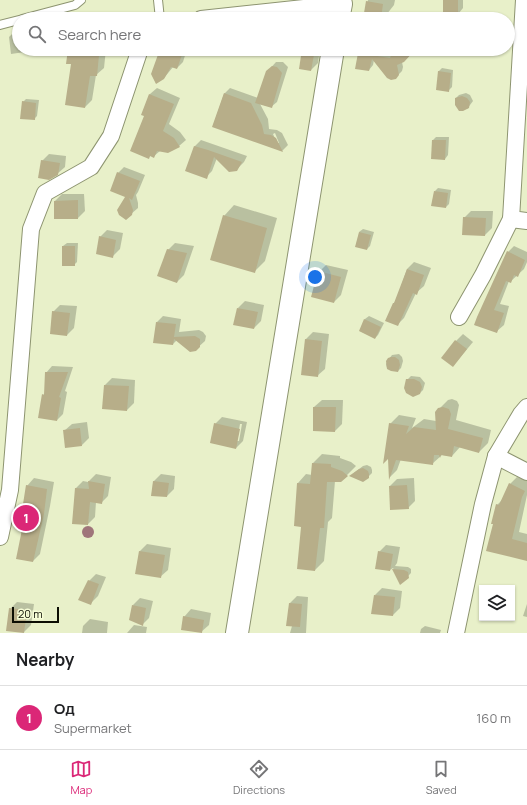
<!DOCTYPE html>
<html lang="en">
<head>
<meta charset="utf-8">
<style>
  body { margin:0; font-family:Manrope,sans-serif; background:#f6f6f6; color:#202124 }
  .controls { position:absolute; right:12px; bottom:12px; display:grid; overflow:hidden; border-radius:0px; box-shadow:0 1px 3px #0004 }
  .controls button { width:36px; height:36px; display:grid; place-items:center; padding:0; border:0; border-bottom:1px solid #e0e0e0; background:#fff; color:#202124; font:20px sans-serif }
  .scale { position:absolute; left:12px; bottom:10px; width:47px; box-sizing:border-box; padding-left:4px; border:2px solid #0c0e03; border-top:0; font-size:11px; line-height:14px; white-space:nowrap; color:#0c0e03; -webkit-text-stroke:3px #f6fdd6; paint-order:stroke }
  .you { position:absolute; left:315px; top:277px; width:14px; height:14px; margin:-10px; border:3px solid #fff; border-radius:50%; background:#1a73e8; box-shadow:0 0 0 6px #1a73e833 }
  .badge { display:grid; place-items:center; width:26px; height:26px; border-radius:50%; background:#db2777; color:#fff; font-size:13px; font-weight:700 }
  .pin { position:absolute; translate:-50% -50%; border:2px solid #fff; box-shadow:0 1px 4px #0006 }
  .list { margin:0; padding:0; list-style:none }
  h2 { display:flex; justify-content:space-between; align-items:center; height:52px; margin:0; padding:0 16px; font-size:17px }
  h2 small { font-size:13px; font-weight:400; color:#757577 }
  .list li { display:grid; grid-template-columns:26px 1fr auto; gap:12px; align-items:center; box-sizing:border-box; height:64px; padding:0 16px; border-top:1px solid #e0e0e0 }
  .list b { display:block; font-size:15px; white-space:nowrap }
  .list p { margin:0; font-size:13px; white-space:nowrap; color:#757577 }
  .list em { font-size:13px; font-style:normal; color:#757577 }
  .icon { flex:none; width:22px; height:22px; fill:none; stroke:currentColor; stroke-width:2; stroke-linecap:round; stroke-linejoin:round }
  .map { position:relative; flex:none; width:527px; height:633px; overflow:hidden }
  .search { position:absolute; background:#fff; box-shadow:0 1px 3px #0004; left:12px; right:12px; top:12px; height:44px; display:flex; align-items:center; gap:10px; box-sizing:border-box; padding:0 14px; border-radius:22px; color:#757577; font-size:15px }
  .sheet { height:116px; background:#fff }
  nav { display:flex; justify-content:space-around; align-items:center; box-sizing:border-box; height:56px; border-top:1px solid #e0e0e0; background:#fff; font-size:11px; color:#757577 }
  nav a { display:grid; justify-items:center; gap:2px }
  nav .on { color:#db2777 }
  .map>svg:first-child { display:block }
</style>
</head>
<body>
<div class="map">
<svg width="527" height="633" viewBox="0 0 527 633">
  <rect width="100%" height="100%" fill="#e8f0c9"/>
  <g fill="#0003" fill-rule="evenodd">
    <path d="M368,0H395L394,5L383,19H364Z"/>
    <path d="M454,0H463V8L454,19H447Z"/>
    <path d="M16,30H19V49H29L25,52L11,54L9,37Z"/>
    <path d="M69,49H106L104,68L96,75L92,100L85,107Z"/>
    <path d="M161,49H187L183,62L177,68L173,67L164,78Z"/>
    <path d="M303,49H320L318,63L311,70Z"/>
    <path d="M364,49L394,54L397,49H426L421,54L415,56L410,55L402,62L403,67L402,71L397,76L374,60L373,65L369,70L357,68L359,53Z"/>
    <path d="M276,62H283L288,67L277,102L271,107L260,104L268,119L269,129L277,130L282,133L288,145L282,151L213,126L224,94L230,88L258,98L267,72ZM275,133L279,143H277L273,134Z"/>
    <path d="M442,68L453,70L452,87L448,91L438,72Z"/>
    <path d="M157,88L180,98L169,124L180,132L186,140L179,146L171,151H160L154,156L151,155L148,158L145,116L142,114L150,94Z"/>
    <path d="M466,93L470,95L473,101L467,109L456,98L459,95Z"/>
    <path d="M26,99L39,100L37,116L34,119L23,102Z"/>
    <path d="M436,137H449L448,155L445,159L433,140Z"/>
    <path d="M201,140L247,156L244,162L238,168L217,158L212,171L206,177L187,171L195,146Z"/>
    <path d="M49,154L66,156L65,167L57,174L42,161Z"/>
    <path d="M124,167L145,175L138,192L136,195L138,203V208L131,214L118,173Z"/>
    <path d="M438,188L451,190L449,204L446,207L435,191Z"/>
    <path d="M62,194H84L85,211L78,218L55,201Z"/>
    <path d="M234,205L277,218L265,261L254,272L224,216Z"/>
    <path d="M471,211H493L492,228L485,235L464,218Z"/>
    <path d="M363,229L374,232L370,246L367,249L359,232Z"/>
    <path d="M107,230L123,233L120,249L113,256L100,237Z"/>
    <path d="M67,243H78L77,262L74,265L63,246Z"/>
    <path d="M175,243L194,246L184,275L177,282L168,250Z"/>
    <path d="M514,246L527,252V262L524,269L510,282L509,281L500,304L509,306L504,325L497,331L475,325L508,252Z"/>
    <path d="M414,262L431,268L424,286L416,293L404,318L397,325L394,303L396,301L407,269Z"/>
    <path d="M326,265L348,270L341,295L334,302L319,272Z"/>
    <path d="M245,301L264,305L261,321L254,328L238,308Z"/>
    <path d="M60,305L77,306L74,328L67,335L53,312Z"/>
    <path d="M163,316L181,319L179,332L199,330L203,332L206,336L205,341L195,350L177,340L173,344L157,322Z"/>
    <path d="M369,316L384,323L378,335L375,338L360,331L365,319Z"/>
    <path d="M313,332L329,334L325,369L317,376L306,339Z"/>
    <path d="M463,334L473,342L453,366L456,341Z"/>
    <path d="M399,354L402,357L403,361L401,368L398,371L387,368L386,364L389,359L392,355Z"/>
    <path d="M52,366L73,367L65,391L67,392L63,414L57,420L43,395L45,393L46,373Z"/>
    <path d="M411,376L420,377L425,383L423,390L420,393L407,380Z"/>
    <path d="M112,378L135,380L134,403L127,410L105,385Z"/>
    <path d="M452,399L457,401L459,405L456,420L491,430L488,443L479,452L460,447L452,456L442,455L432,464L401,459L397,470L390,477V424L399,415L416,418L412,428L424,419L436,421L439,409L448,400Z"/>
    <path d="M322,400H343L342,424L335,431L314,407Z"/>
    <path d="M222,417L247,422L243,441L236,448L215,424ZM240,424H242L239,441H237Z"/>
    <path d="M87,422L89,438L81,446L64,431L72,424Z"/>
    <path d="M322,454L340,456V458L351,462L356,466L341,481H335L332,518L328,522L324,561L315,570L303,526L298,483L306,474L312,475L313,463Z"/>
    <path d="M367,465L371,467L372,470V473L368,477L354,473L363,466Z"/>
    <path d="M96,474L111,477L108,496L101,503L96,502L95,517L88,524L76,488L83,481L88,482Z"/>
    <path d="M161,474L175,476L174,489L167,496L152,495L154,481Z"/>
    <path d="M517,477L527,481V495L519,532L527,534V559L494,523L497,505L503,499L510,484Z"/>
    <path d="M34,478L54,482L50,506L40,554L33,561L27,486Z"/>
    <path d="M414,478L415,501L408,508L390,486L397,479Z"/>
    <path d="M147,544L171,548L168,570L160,577L136,573L140,551Z"/>
    <path d="M386,545L400,547L397,563L395,566L408,567L411,569V573L401,583L393,568L390,570L379,552Z"/>
    <path d="M96,574L106,577L98,596L90,604L89,581Z"/>
    <path d="M382,588L402,591L400,608L393,615L375,595Z"/>
    <path d="M297,596L308,597L306,633H290L292,626L290,603Z"/>
    <path d="M140,598L153,601L149,618L142,625L133,605Z"/>
    <path d="M17,602L34,604L31,625L24,632L10,609Z"/>
    <path d="M527,604V617L523,616Z"/>
    <path d="M191,609L211,613L209,625L201,632L184,617Z"/>
    <path d="M90,619L108,622L107,633H82L83,626Z"/>
    <path d="M134,625L147,627L146,633H127Z"/>
    <path d="M425,626L441,630L440,633H420L421,629Z"/>
  </g>
  <g fill="#b7ae89">
    <rect x="443" y="0" width="15" height="19"/>
    <path d="M366,1L383,4L381,19H363Z"/>
    <path d="M68,49H83L82,53L99,55L97,76H90L85,108L65,105L71,64H66Z"/>
    <path d="M160,49H184L177,69L171,67L164,79L156,84L151,74Z"/>
    <path d="M302,49H315L311,71L299,69Z"/>
    <path d="M394,49H416L404,62L397,65L399,75L396,79L391,80L387,78L372,59L369,71L355,69L358,53L390,58Z"/>
    <path d="M272,66L277,67L282,73L272,108L255,103L266,71Z"/>
    <path d="M438,71L451,73L449,92L436,90Z"/>
    <path d="M224,93L251,103L262,125L264,134L271,135L276,138L283,152L212,127Z"/>
    <path d="M149,94L174,104L163,131L174,138L180,147L168,153L157,151L154,158L150,156L149,159L130,151L144,116L141,115Z"/>
    <path d="M462,96L467,98L470,102L469,108L463,111H459L455,105V98Z"/>
    <path d="M22,101L36,103L35,120L20,119Z"/>
    <path d="M432,140H446L445,160L431,159Z"/>
    <path d="M194,146L208,150L242,162L237,171L229,172L214,157L207,179L185,171Z"/>
    <path d="M41,160L60,163L58,175L49,180L38,178Z"/>
    <path d="M117,172L140,181L132,200L129,198L133,210L132,215L126,220L119,215L117,210L125,197L110,191Z"/>
    <path d="M434,191L448,193L446,208L431,206Z"/>
    <path d="M78,200V219H54V201Z"/>
    <path d="M223,215L267,228L255,273L210,260Z"/>
    <path d="M463,217L486,218L485,236L462,235Z"/>
    <path d="M359,232L371,235L367,250L355,247Z"/>
    <path d="M99,236L116,240L113,258L96,254Z"/>
    <rect x="62" y="246" width="13" height="20"/>
    <path d="M167,249L187,253L177,283L157,276Z"/>
    <path d="M507,251L525,260L518,277L514,275L511,283L506,281L494,310L504,313L497,333L474,325L477,317Z"/>
    <path d="M407,269L424,275L417,295L413,293L398,326L385,321L393,303H394Z"/>
    <path d="M318,271L341,277L334,303L311,297Z"/>
    <path d="M237,308L258,312L254,329L233,325Z"/>
    <path d="M52,311L70,313L67,336L50,334Z"/>
    <path d="M364,319L381,327L375,339L359,331Z"/>
    <path d="M156,322L176,324L174,337L195,336L200,339V347L196,351L190,352L174,339L173,345L153,343Z"/>
    <path d="M305,339L322,341L318,377L301,375Z"/>
    <path d="M455,340L467,349L453,367L441,358Z"/>
    <path d="M391,357H395L399,360L400,365L398,372L391,371L387,369L386,361L388,358Z"/>
    <path d="M45,372H68L59,397L61,398L57,421L38,418L42,394L44,395Z"/>
    <path d="M406,379H414L420,382L422,387L420,394L413,397L406,393L404,388Z"/>
    <path d="M104,385L129,386L127,411L102,409Z"/>
    <path d="M313,407H336L335,432L313,431Z"/>
    <path d="M443,407L449,409L451,414L448,429L483,438L479,453L454,446L452,457L441,455L440,458L439,455H434L433,465L396,460L389,480L388,459L383,464L389,423L409,426L406,434L414,427L436,430L435,412L438,408Z"/>
    <path d="M214,423L240,429L236,449L210,443Z"/>
    <path d="M80,428L82,446L65,448L63,430Z"/>
    <path d="M312,463L331,464V467L342,471L348,476L341,482H327L324,528H320L315,571L297,569L301,527L294,526L297,483L310,484Z"/>
    <path d="M363,468L368,471L369,474V478L363,482L349,476L359,469Z"/>
    <path d="M88,481L105,484L102,504L90,502L88,525L72,524L75,488L89,489Z"/>
    <path d="M153,481L169,483L167,497L151,496Z"/>
    <path d="M509,483L525,491L522,497L512,539L527,543V561L486,551L493,524H491L496,504L499,505Z"/>
    <path d="M26,485L47,489L44,514L33,562L16,559L27,505L23,504Z"/>
    <path d="M407,485L409,509L390,510L389,486Z"/>
    <path d="M139,551L165,555L161,578L135,574Z"/>
    <path d="M378,551L393,554L390,571L375,569Z"/>
    <path d="M392,569L404,570L408,572L409,578L400,585Z"/>
    <path d="M88,580L99,584L91,605L78,600Z"/>
    <path d="M374,595L395,597L393,616L371,614Z"/>
    <path d="M289,603L302,604L300,627L286,626Z"/>
    <path d="M132,605L146,608L143,626L129,620Z"/>
    <path d="M9,608L27,610L24,633L6,631Z"/>
    <path d="M183,616L204,620L202,633L181,630Z"/>
  </g>
  <g fill="none" stroke-linecap="round" stroke-linejoin="round">
    <defs>
      <g id="service">
        <path d="M158,0L160,19"/>
        <path d="M22,19L75,5L81,0"/>
        <path d="M0,25L19,20"/>
      </g>
      <g id="minor">
        <path d="M524,0L511,219L527,221"/>
        <path d="M201,19L341,4"/>
        <path d="M459,317L483,275L511,219"/>
        <path d="M496,456L527,472"/>
        <path d="M0,537L10,490L31,229L45,193L91,167L111,136L140,49"/>
        <path d="M456,633L483,504L496,456L521,414L527,407"/>
      </g>
      <g id="secondary">
        <path d="M338,19L341,4L340,0"/>
        <path d="M237,633L333,49"/>
      </g>
    </defs>
    <use href="#service" stroke="#8d9470" stroke-width="10"/>
    <use href="#minor" stroke="#8d9470" stroke-width="18"/>
    <use href="#secondary" stroke="#8d9470" stroke-width="24"/>
    <use href="#service" stroke="#fff" stroke-width="8"/>
    <use href="#minor" stroke="#fff" stroke-width="16"/>
    <use href="#secondary" stroke="#fff" stroke-width="22"/>
  </g>
  <circle fill="#9f757a" cx="88" cy="532" r="6"/>
</svg>
<div class="controls">
<button><svg class="icon" aria-label="layers" viewBox="0 0 24 24"><path d="M12 4l9 5-9 5-9-5zM3 14l9 5 9-5"/></svg></button>
</div>
<div class="scale">20 m</div>
<div class="you"></div>
<div class="pin badge" style="left:26px;top:518px">1</div>
<div class="search"><svg class="icon" aria-label="search" viewBox="0 0 24 24"><circle cx="10" cy="10" r="6"/><path d="M15 15l6 6"/></svg>Search here</div>
</div>
<section class="sheet">
<h2>Nearby<small></small></h2>
<ul class="list">
<li><span class="badge">1</span><div><b>Од</b><p>Supermarket</p></div><em>160 m</em></li>
</ul>
</section>
<nav>
<a class="on"><svg class="icon" aria-label="map" viewBox="0 0 24 24"><path d="M3 6l6-2 6 2 6-2v14l-6 2-6-2-6 2zM9 4v14M15 6v14"/></svg>Map</a>
<a><svg class="icon" aria-label="directions" viewBox="0 0 24 24"><path d="M12 3l9 9-9 9-9-9zM9 14v-3h6M13 9l2 2-2 2"/></svg>Directions</a>
<a><svg class="icon" aria-label="saved" viewBox="0 0 24 24"><path d="M7 4h10v16l-5-4-5 4z"/></svg>Saved</a>
</nav>
</body>
</html>
